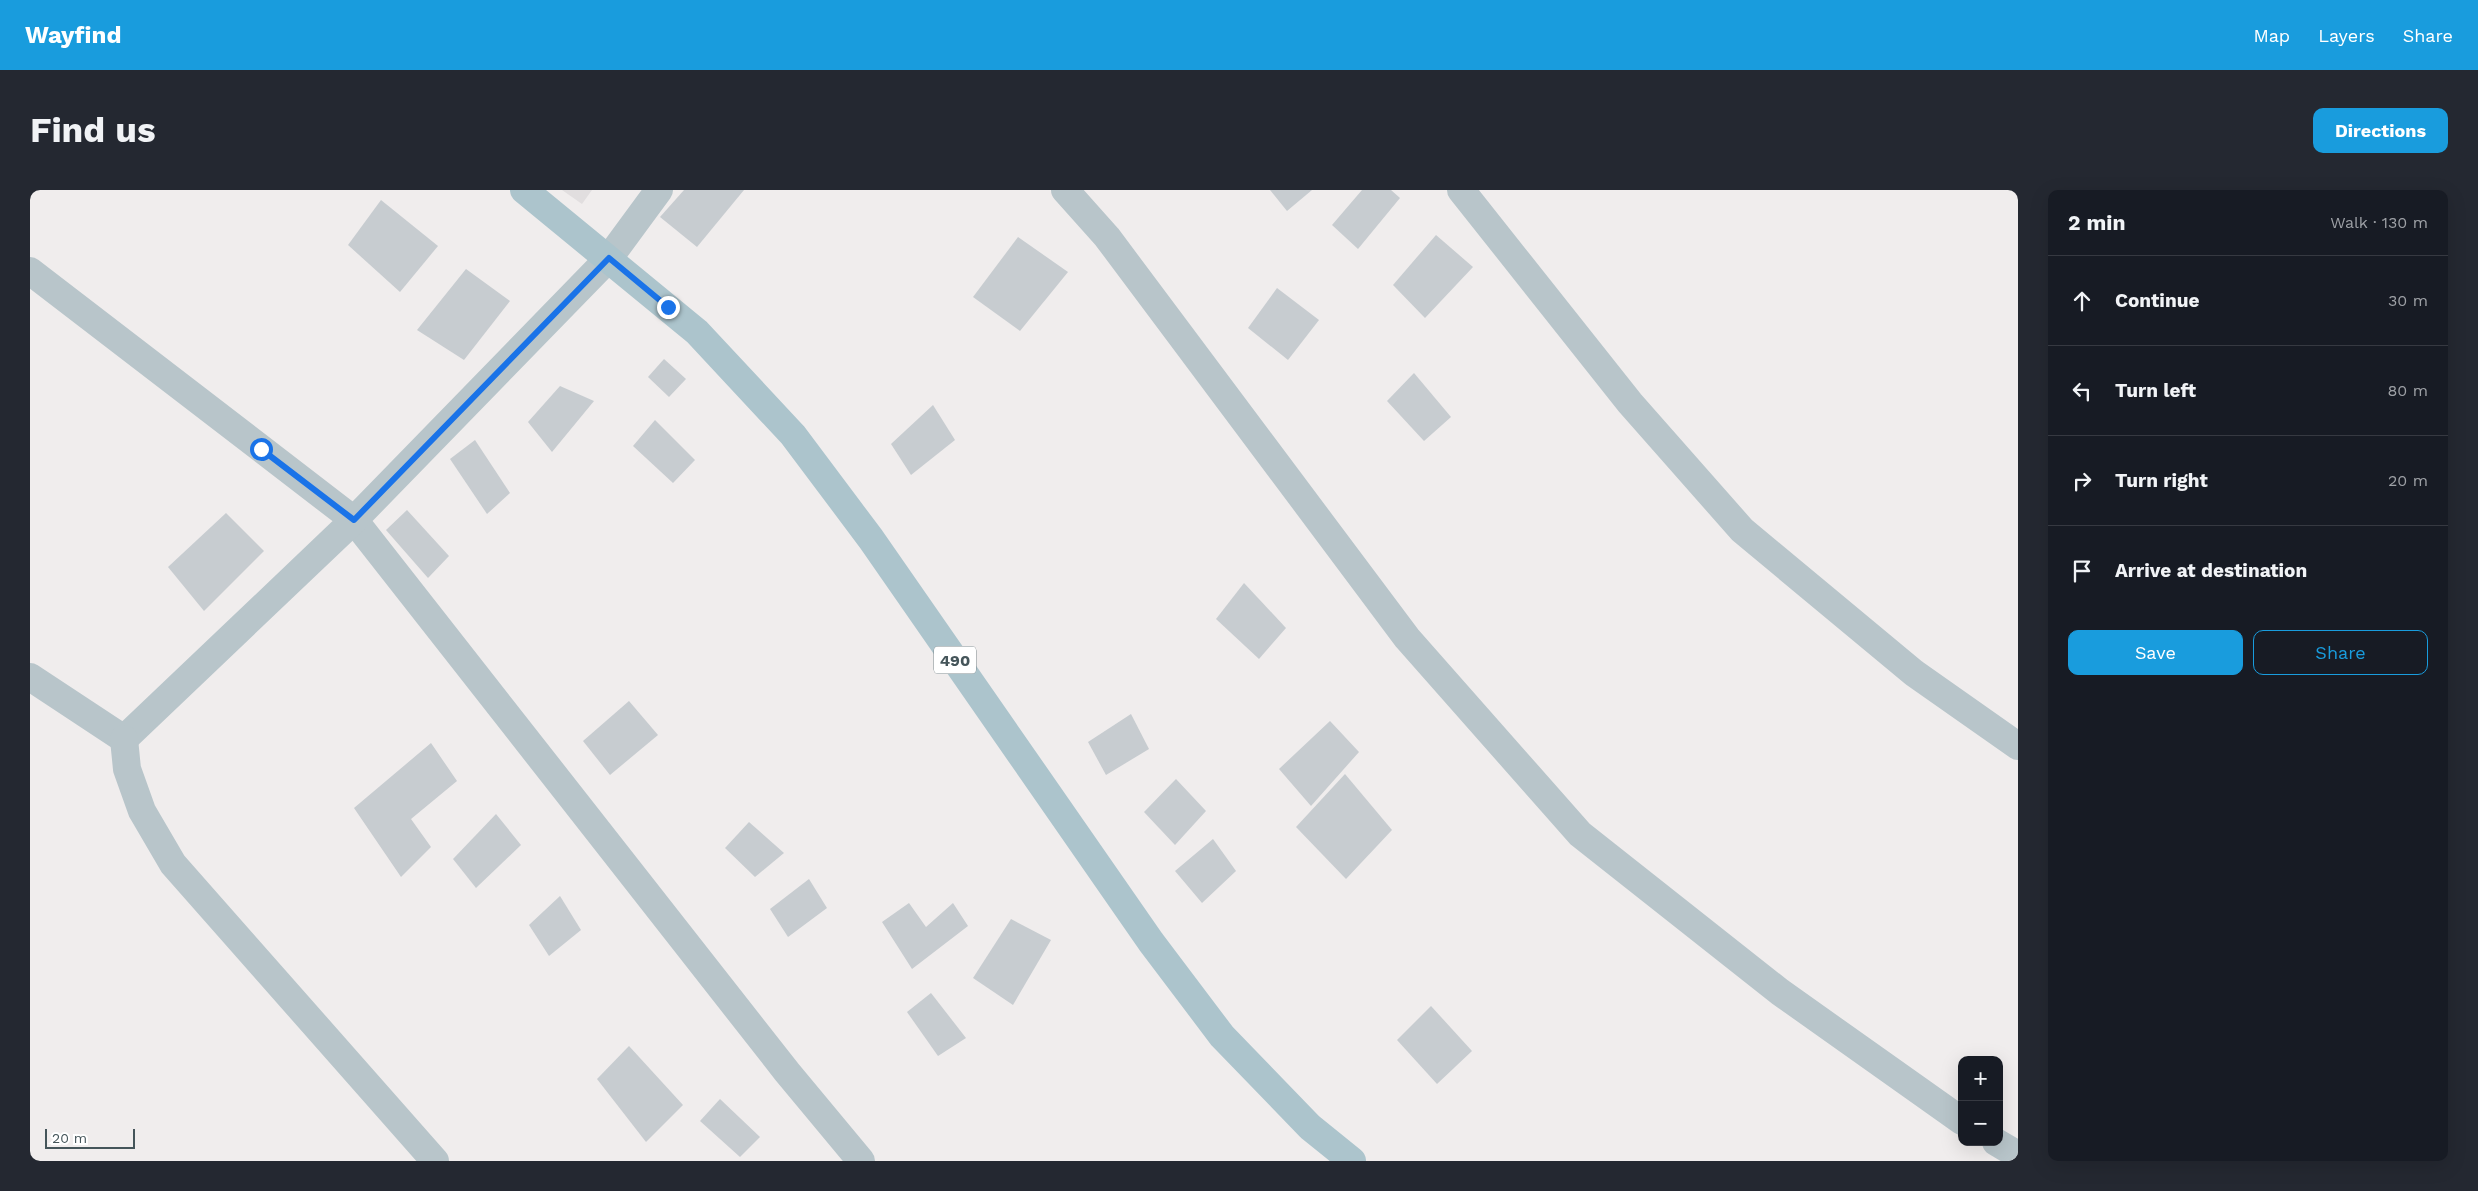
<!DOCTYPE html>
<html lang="en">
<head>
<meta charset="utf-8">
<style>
  body { margin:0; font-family:"Work Sans",sans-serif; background:#242831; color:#f1f3f6 }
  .controls { position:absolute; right:15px; bottom:15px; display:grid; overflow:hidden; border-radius:10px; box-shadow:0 5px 20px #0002 }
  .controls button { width:45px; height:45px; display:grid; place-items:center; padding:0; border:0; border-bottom:1px solid #363941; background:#171b24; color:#f1f3f6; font:25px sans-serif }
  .scale { position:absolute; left:15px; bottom:12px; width:90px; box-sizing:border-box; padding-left:5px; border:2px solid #45555a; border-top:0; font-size:14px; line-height:18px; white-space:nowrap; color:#45555a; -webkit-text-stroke:4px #fff; paint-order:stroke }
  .stop { position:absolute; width:15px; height:15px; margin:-11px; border:4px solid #1a73e8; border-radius:50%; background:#fff }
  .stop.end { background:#1a73e8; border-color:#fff; box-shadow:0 1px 5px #0008 }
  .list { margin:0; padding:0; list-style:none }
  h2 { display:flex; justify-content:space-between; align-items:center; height:65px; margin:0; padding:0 20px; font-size:21px }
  h2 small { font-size:16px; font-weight:400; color:#9ea1a6 }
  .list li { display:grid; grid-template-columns:32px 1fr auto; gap:15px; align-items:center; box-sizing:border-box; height:90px; padding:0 20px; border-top:1px solid #363941 }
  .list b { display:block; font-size:19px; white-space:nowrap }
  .list em { font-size:16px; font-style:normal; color:#9ea1a6 }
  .actions { display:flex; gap:10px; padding:15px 20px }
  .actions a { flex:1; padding:11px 0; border:1px solid #199cdd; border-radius:10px; text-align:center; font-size:18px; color:#199cdd }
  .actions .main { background:#199cdd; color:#fff }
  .icon { flex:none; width:28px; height:28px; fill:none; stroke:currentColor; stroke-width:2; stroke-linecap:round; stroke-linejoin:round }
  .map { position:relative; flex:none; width:1988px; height:971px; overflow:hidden; border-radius:10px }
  header { display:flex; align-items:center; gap:30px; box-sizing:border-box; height:70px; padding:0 25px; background:#199cdd; color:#fff }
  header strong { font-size:24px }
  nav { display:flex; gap:28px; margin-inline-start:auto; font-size:18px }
  .intro { display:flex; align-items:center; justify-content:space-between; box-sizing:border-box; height:120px; padding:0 30px }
  h1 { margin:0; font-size:35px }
  .button { padding:12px 22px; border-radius:10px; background:#199cdd; color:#fff; font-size:18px; font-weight:700 }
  main { display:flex; gap:30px; padding:0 30px }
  aside { flex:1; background:#171b24; border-radius:10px; box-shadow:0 5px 20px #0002 }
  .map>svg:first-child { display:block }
</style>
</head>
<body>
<header>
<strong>Wayfind</strong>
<nav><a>Map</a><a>Layers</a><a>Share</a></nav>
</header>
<div class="intro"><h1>Find us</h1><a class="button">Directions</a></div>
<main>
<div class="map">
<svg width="1988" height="971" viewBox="0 0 1988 971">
  <rect width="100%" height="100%" fill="#f0eded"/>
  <path fill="#e1dedf" d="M532,0H562L552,14Z"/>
  <g fill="#c7ccd0">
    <path d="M654,0H714L667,57L630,27Z"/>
    <path d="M1240,0H1282L1257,21Z"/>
    <path d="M1332,0H1361L1370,8L1328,59L1302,35Z"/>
    <path d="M351,10L408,56L370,102L318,55Z"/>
    <path d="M1406,45L1443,77L1395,128L1363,95Z"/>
    <path d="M988,47L1038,82L990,141L943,107Z"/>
    <path d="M436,79L480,111L434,170L387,140Z"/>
    <path d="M1247,98L1289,130L1258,170L1218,138Z"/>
    <path d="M634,169L656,189L639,207L618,187Z"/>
    <path d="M1384,183L1421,227L1394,251L1357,211Z"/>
    <path d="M530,196L564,211L522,262L498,232Z"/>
    <path d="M903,215L925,250L881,285L861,254Z"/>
    <path d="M625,230L665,270L643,293L603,256Z"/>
    <path d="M445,250L480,303L457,324L420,269Z"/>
    <path d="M377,320L419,366L398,388L356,340Z"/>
    <path d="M196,323L234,361L174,421L138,377Z"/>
    <path d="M1214,393L1256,438L1229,469L1186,429Z"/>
    <path d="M599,511L628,545L580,585L553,551Z"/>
    <path d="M1101,524L1119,559L1076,585L1058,552Z"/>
    <path d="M1300,531L1329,562L1281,616L1249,579Z"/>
    <path d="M401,553L427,591L381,629L401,657L371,687L324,618Z"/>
    <path d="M1315,584L1362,640L1316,689L1266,637Z"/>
    <path d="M1146,589L1176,621L1145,655L1114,622Z"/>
    <path d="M466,624L491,655L446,698L423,669Z"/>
    <path d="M719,632L754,663L725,687L695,658Z"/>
    <path d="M1183,649L1206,681L1172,713L1145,681Z"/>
    <path d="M779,689L797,718L758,747L740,719Z"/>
    <path d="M530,706L551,740L519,766L499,735Z"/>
    <path d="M879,713L896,737L923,713L938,736L882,779L852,732Z"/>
    <path d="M981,729L1021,750L983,815L943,788Z"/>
    <path d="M901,803L936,848L908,866L877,822Z"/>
    <path d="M1401,816L1442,861L1407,894L1367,850Z"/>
    <path d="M599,856L653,915L616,952L567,889Z"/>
    <path d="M690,909L730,947L710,967L670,931Z"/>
  </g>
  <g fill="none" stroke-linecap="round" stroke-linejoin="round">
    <g stroke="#b8c5ca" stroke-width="28">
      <path d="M629,0L579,68L324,330L757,882L831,971"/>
      <path d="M1035,0L1077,47L1377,448L1550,644L1750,802L1932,931"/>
      <path d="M1431,0L1600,213L1712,340L1884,483L1988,556"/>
      <path d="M0,81L324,330L94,549L0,487"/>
      <path d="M94,549L97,579L112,621L143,674L405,971"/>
      <path d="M1966,952L1988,965"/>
    </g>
    <path stroke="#acc4cc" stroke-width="28" d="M494,0L667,142L763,245L841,349L1121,752L1192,846L1280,937L1322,971"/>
  </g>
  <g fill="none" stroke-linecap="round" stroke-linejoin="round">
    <path stroke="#1a73e8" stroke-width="6" d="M231,259L324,330L579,68L638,117"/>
  </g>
  <g text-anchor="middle" stroke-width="5" stroke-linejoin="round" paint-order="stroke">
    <rect fill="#fff" stroke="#7d888c" stroke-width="1" x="904" y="456.5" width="42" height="27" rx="4"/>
    <g font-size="16" font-weight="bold" fill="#45555a">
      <text x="925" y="476">490</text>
    </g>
  </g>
</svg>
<div class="controls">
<button>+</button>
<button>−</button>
</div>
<div class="scale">20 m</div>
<div class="stop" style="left:231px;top:259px"></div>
<div class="stop end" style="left:638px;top:117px"></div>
</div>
<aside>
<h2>2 min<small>Walk · 130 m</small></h2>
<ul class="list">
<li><svg class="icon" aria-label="ahead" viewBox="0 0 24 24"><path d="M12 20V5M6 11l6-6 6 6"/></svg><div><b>Continue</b></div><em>30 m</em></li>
<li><svg class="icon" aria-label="left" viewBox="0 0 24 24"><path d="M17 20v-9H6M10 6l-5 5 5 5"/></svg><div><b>Turn left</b></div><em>80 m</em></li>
<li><svg class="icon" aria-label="right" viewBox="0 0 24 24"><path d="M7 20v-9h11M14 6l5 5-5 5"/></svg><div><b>Turn right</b></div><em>20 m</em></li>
<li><svg class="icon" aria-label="arrive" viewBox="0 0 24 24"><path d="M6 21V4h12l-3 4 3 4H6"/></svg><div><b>Arrive at destination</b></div></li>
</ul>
<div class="actions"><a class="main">Save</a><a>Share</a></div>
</aside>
</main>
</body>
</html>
